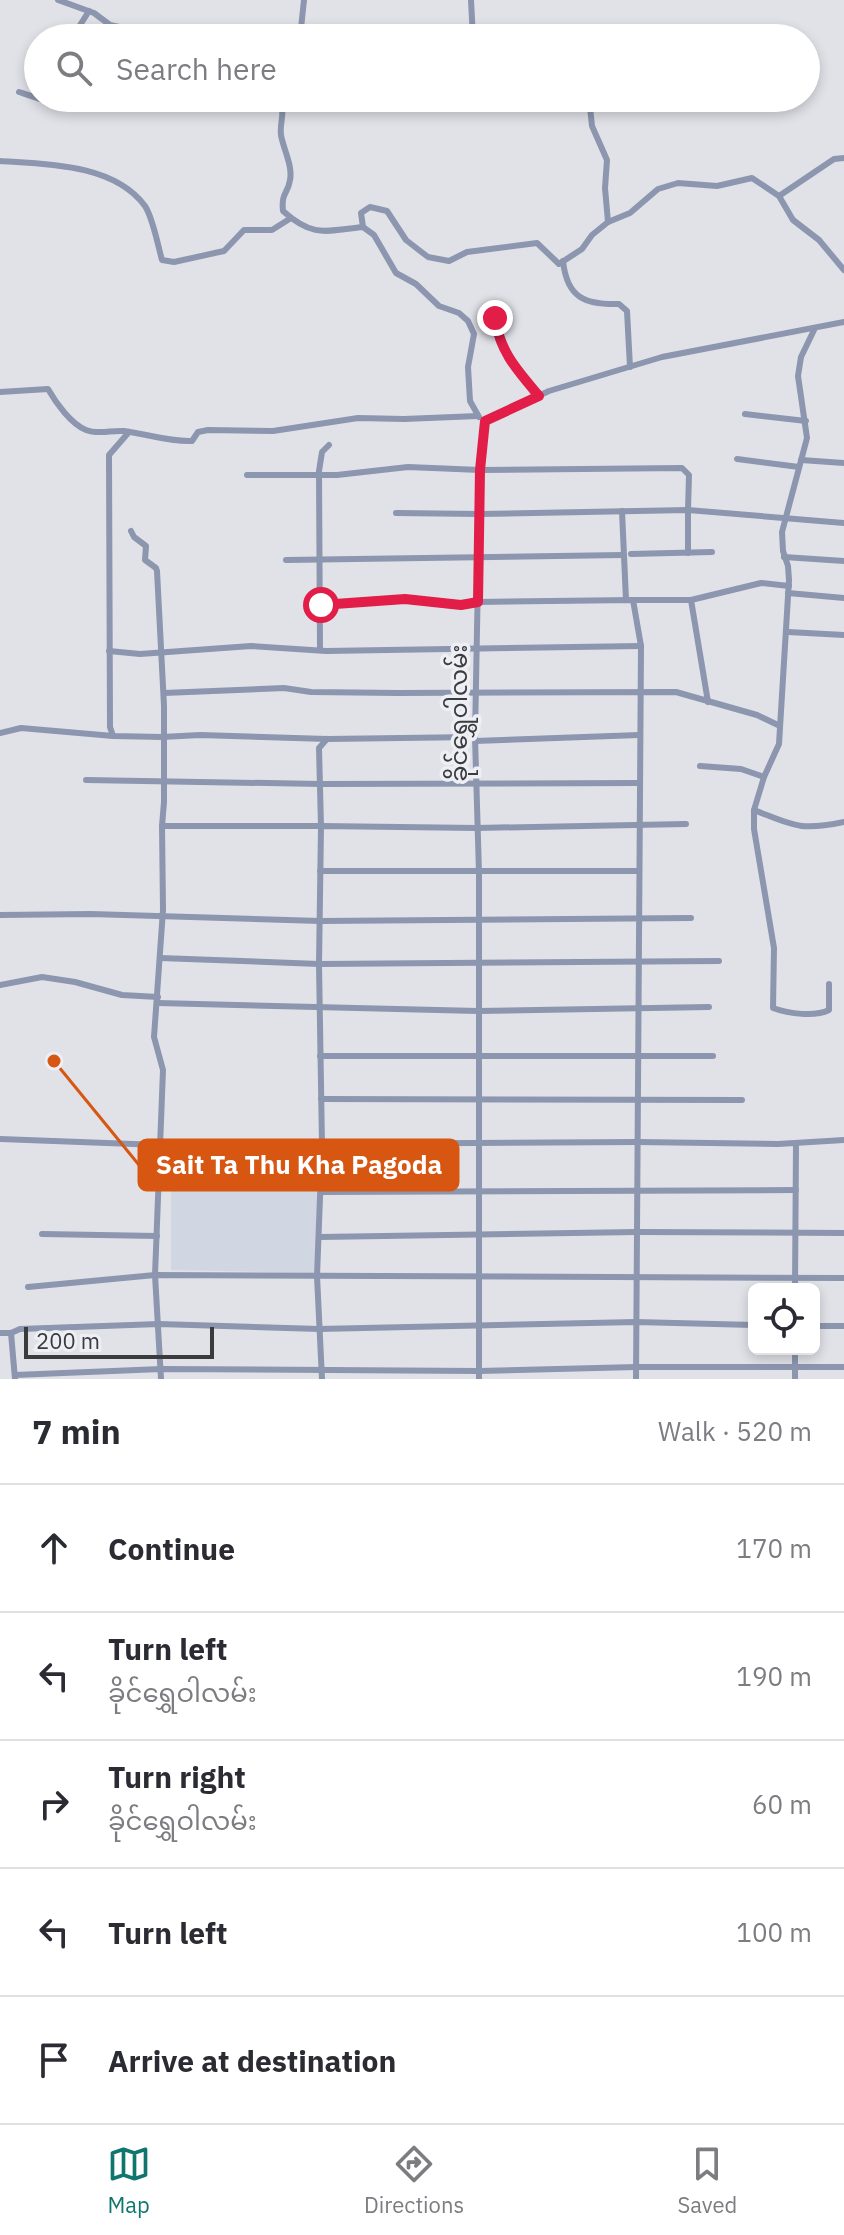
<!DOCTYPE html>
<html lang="en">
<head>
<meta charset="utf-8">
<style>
  body { margin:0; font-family:"IBM Plex Sans","Noto Sans Myanmar",sans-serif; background:#f2f2f3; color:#2b2b33 }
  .controls { position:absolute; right:24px; bottom:24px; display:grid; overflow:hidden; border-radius:12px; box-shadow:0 4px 12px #0003 }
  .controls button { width:72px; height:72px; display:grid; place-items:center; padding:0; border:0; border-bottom:2px solid #e1e1e2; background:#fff; color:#2b2b33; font:40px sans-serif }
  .scale { position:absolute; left:24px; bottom:20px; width:190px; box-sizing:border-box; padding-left:8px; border:4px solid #3a3b3d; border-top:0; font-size:22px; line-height:28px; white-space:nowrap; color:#3a3b3d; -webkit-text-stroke:6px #edeff5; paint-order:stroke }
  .stop { position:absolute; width:24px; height:24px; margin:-18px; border:6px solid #e11d48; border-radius:50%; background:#fff }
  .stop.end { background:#e11d48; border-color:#fff; box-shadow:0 2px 8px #0008 }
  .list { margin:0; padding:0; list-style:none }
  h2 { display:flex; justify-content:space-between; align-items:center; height:104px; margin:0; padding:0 32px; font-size:34px }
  h2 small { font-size:26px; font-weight:400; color:#7c7c81 }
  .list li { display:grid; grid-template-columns:52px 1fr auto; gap:24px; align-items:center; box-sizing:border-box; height:128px; padding:0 32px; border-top:2px solid #e1e1e2 }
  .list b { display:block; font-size:30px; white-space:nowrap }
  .list p { margin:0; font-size:26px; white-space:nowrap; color:#7c7c81 }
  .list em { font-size:26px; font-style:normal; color:#7c7c81 }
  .icon { flex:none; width:44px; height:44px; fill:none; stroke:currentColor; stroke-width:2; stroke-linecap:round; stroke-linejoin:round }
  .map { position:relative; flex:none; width:844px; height:1379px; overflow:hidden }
  .search { position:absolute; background:#fff; box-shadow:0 4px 12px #0003; left:24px; right:24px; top:24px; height:88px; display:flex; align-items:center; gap:20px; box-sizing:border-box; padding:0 28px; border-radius:44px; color:#7c7c81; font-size:30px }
  .sheet { height:744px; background:#fff }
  nav { display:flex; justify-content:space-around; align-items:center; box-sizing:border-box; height:112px; border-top:2px solid #e1e1e2; background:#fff; font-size:22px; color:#7c7c81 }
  nav a { display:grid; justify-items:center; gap:4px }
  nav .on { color:#0f766e }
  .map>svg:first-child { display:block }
</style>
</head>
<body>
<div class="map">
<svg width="844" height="1379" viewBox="0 0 844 1379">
  <rect width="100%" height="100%" fill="#e0e2e8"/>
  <path fill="#d1d6e3" d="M171,1147L320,1148L315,1273L171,1270Z"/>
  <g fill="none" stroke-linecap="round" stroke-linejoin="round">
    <g stroke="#8d96af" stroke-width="6">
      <path d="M58,0L94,13L110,25L170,38"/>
      <path d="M471,0L473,38"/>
      <path d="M76,38L75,33L89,11"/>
      <path d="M300,38L304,0"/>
      <path d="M19,92C51,103 83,115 117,106L118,98"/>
      <path d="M276,98C288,109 279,121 281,135C283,148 293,166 290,180C288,194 281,192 283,211C313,238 326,231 363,227L374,235L396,273L416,284L439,306L459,313L468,321L474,334L468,367L470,401L479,417"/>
      <path d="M589,98L592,126L607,160L605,188L608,222"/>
      <path d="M0,161C47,164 114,164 145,206C153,218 158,246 162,260L174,262L224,251L244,230H272L291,218"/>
      <path d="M779,196L834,159L844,158"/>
      <path d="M363,227L361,213L370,207L387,211L406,240L428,257L449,261L467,252L537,243L559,264L582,249L592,235L608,222L630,213L658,189L678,183L717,186L752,178L779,196L793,220L819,240L844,270"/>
      <path d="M563,261C567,298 585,305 619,304L627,311L630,367"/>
      <path d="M490,306C495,318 495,332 500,344C509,363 525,380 539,396"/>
      <path d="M815,328L801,357L798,376L807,438L782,532L783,551L788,566L789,580L779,744L764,777L754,810V829L774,948L773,1008C789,1014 815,1017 829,1010V984"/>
      <path d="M0,392L48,389C56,403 71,424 86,430C99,435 111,430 124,431C147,434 169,442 192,441L198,432L208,430L273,431L358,418L404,419L478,416"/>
      <path d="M745,414L806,421"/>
      <path d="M737,459L799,467"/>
      <path d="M801,460L844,463"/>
      <path d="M247,475H337L408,467L480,470L682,468L689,475L688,510L844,523"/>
      <path d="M622,511L626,600"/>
      <path d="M396,513L480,514L688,510V553"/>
      <path d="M131,531L134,537L146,546L145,560L156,568L157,571L164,706V802L162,826"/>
      <path d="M631,554L712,552"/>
      <path d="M784,557L844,561"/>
      <path d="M286,560L623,555"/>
      <path d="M788,593L844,598"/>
      <path d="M633,600H691L761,583L789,586"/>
      <path d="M691,600L708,702"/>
      <path d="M321,605L405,599L461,605L478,602L633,600L641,646L636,1379"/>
      <path d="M788,632L844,635"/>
      <path d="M320,650L319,471L322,452L329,445"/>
      <path d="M109,651L140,654L251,646L326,651L641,646"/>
      <path d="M164,693L284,688L311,692L398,693L676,692L757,715L780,726"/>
      <path d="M0,733L21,728L113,736L162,737L200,735L327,739L475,737"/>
      <path d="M113,736L110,727L109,455L129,432"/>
      <path d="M475,741L639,735"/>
      <path d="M700,766L741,769L764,777"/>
      <path d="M86,780L321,784L639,783"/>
      <path d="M754,810C795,826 800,831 844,822"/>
      <path d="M320,871H638"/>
      <path d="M0,915L91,914L320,921L691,918"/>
      <path d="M160,958L319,964L719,961"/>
      <path d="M0,985L42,977L75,982L122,995L158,997"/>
      <path d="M158,1003L478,1011L709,1007"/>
      <path d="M320,1056H713"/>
      <path d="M321,1099L742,1100"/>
      <path d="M0,1139L160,1145L637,1142L778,1144L844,1140"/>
      <path d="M321,1192L796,1190"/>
      <path d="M42,1234L157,1236"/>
      <path d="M320,1237L637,1232L844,1233"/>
      <path d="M28,1287L155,1275L844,1278"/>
      <path d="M795,1289L796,1144"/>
      <path d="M814,1326H844"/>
      <path d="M0,1333H11L15,1379"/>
      <path d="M11,1333L20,1329L159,1324L319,1329L636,1322L754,1325"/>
      <path d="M15,1375L161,1369L479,1371L636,1367H844"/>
      <path d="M161,1379L155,1275L163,1070L154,1037L163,910L162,826H321L319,748L327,739"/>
      <path d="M322,1379L317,1276L322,1145L319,964L321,826L477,828L686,824"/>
      <path d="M479,1379V873L475,737L480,470L485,421L549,391L662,357L844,322"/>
      <path d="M795,1379V1349"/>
    </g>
  </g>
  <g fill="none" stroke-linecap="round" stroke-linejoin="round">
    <path stroke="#e11d48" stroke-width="10" d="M321,605L405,599L461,605L478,602L480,470L485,421L539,396C517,370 500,352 495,318"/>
  </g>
  <g text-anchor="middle" stroke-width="7" stroke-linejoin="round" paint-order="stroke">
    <g font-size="24" fill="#3a3b3d" stroke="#edeff5">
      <text transform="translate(459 713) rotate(-90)" y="8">ခိုင်ရွှေဝါလမ်း</text>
    </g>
  </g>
  <path fill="none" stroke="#d75611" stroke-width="3" d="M54 1061L139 1165"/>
  <circle fill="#d75611" stroke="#edeff5" stroke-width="3" cx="54" cy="1061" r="8"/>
  <rect fill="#d75611" stroke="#d75611" stroke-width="3" x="139" y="1140" width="319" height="50" rx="8"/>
  <g font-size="26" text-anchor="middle" font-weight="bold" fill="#fff">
    <text x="299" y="1174">Sait Ta Thu Kha Pagoda</text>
  </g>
</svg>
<div class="controls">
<button><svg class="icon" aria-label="locate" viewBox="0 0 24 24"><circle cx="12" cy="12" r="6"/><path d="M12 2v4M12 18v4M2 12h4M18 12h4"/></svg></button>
</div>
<div class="scale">200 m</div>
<div class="stop" style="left:321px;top:605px"></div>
<div class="stop end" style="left:495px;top:318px"></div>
<div class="search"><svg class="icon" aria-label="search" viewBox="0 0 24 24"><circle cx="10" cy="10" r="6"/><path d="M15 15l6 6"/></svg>Search here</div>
</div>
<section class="sheet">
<h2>7 min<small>Walk · 520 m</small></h2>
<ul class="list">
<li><svg class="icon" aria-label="ahead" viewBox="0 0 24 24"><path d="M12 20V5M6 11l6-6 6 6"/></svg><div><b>Continue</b></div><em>170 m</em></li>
<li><svg class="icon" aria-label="left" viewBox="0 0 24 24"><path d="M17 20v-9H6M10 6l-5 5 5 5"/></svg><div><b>Turn left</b><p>ခိုင်ရွှေဝါလမ်း</p></div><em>190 m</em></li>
<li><svg class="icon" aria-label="right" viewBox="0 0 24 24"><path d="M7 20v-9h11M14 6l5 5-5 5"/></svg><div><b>Turn right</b><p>ခိုင်ရွှေဝါလမ်း</p></div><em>60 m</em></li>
<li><svg class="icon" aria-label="left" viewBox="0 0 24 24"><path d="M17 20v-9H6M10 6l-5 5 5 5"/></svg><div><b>Turn left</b></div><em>100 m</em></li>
<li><svg class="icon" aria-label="arrive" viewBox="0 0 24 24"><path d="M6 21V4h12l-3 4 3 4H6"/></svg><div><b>Arrive at destination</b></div></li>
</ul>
</section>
<nav>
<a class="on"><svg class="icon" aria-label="map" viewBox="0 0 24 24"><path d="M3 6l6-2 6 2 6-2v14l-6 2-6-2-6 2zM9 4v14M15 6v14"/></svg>Map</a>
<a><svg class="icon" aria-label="directions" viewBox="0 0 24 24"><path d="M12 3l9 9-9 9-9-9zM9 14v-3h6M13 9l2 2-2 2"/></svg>Directions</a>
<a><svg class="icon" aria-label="saved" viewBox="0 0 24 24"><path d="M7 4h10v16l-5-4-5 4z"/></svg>Saved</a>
</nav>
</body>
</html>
